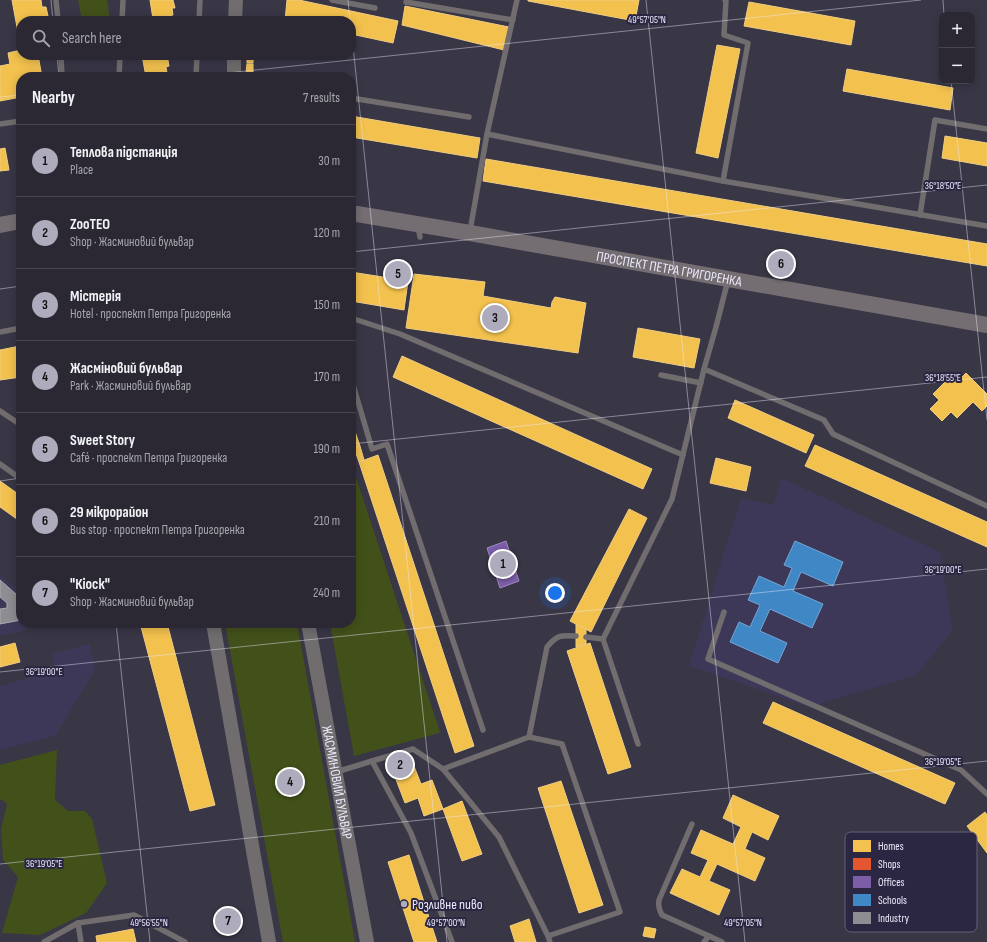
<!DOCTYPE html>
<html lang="en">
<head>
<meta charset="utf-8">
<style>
  body { margin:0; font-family:"Sofia Sans Condensed",sans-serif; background:#33303c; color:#f1f3f6 }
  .controls { position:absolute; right:12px; top:12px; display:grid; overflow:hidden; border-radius:8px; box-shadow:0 2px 10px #0003 }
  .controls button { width:36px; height:36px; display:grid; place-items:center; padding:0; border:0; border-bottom:1px solid #47444f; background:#2b2834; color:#f1f3f6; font:20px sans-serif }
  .you { position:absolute; left:555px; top:593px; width:14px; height:14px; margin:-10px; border:3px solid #fff; border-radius:50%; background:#1a73e8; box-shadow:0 0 0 6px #1a73e833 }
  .badge { display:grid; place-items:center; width:26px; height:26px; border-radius:50%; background:#adabbc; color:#111; font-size:13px; font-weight:700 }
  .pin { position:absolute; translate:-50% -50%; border:2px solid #fff; box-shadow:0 1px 4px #0006 }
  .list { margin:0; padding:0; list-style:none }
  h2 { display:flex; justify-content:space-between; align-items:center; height:52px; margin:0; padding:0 16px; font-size:17px }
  h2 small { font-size:13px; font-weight:400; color:#a6a6ac }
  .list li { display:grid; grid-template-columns:26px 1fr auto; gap:12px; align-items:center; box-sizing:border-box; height:72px; padding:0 16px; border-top:1px solid #47444f }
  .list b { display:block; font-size:15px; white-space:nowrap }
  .list p { margin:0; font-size:13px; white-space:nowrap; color:#a6a6ac }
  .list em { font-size:13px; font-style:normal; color:#a6a6ac }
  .icon { flex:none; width:22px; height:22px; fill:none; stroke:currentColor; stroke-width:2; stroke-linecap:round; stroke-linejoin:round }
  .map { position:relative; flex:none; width:987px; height:942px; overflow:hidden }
  .search { position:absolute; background:#2b2834; box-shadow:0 2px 10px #0003; left:16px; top:16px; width:340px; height:44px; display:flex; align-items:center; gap:10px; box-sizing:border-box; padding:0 14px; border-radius:16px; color:#a6a6ac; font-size:15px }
  .panel { position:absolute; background:#2b2834; box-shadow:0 2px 10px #0003; left:16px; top:72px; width:340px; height:556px; border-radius:16px }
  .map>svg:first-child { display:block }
</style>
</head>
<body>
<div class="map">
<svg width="987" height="942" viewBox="0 0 987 942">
  <rect width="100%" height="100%" fill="#393646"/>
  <g fill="#3d3857">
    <path d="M782,478L940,552L953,630L915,676L824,702L815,709L689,666L741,498L773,505Z"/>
    <path d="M0,575L21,593V623H26L27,630L0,636Z"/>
    <path d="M90,644L95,670L55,736L0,750V686L56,670L52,654Z"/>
  </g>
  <g fill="#42511a">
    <path d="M78,0H107L110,21H82Z"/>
    <path d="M351,462L440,732L436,734L354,756L330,623H351Z"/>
    <path d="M225,623H297L355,942H283Z"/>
    <path d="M57,750L55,800L68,811H85L92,819L107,883L86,913L40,935L2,933L18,877L3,860L1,829L7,804L2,800L0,799V765Z"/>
  </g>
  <g fill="#f2c14e" stroke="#f0cd82">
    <path d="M12,0H41L42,7H46L48,16L49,21H21V49Z"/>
    <path d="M150,0H173L175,8H172L173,15L153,19Z"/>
    <path d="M287,0H299L398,21L393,43L351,34V21H285Z"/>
    <path d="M528,0H639L635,21L528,1Z"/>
    <path d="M749,2L855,21L851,45L744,26Z"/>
    <path d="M405,6L509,27L504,50L402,25Z"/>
    <path d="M158,18L159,21H142L153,19Z"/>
    <path d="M717,45L740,49L718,158L696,153Z"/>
    <path d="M21,50V55H38L42,77H21V97L0,101V66L10,64L8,53Z"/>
    <path d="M142,55H167L169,66L166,67L167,73L146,77Z"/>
    <rect x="247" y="55" width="6" height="8"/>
    <path d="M247,64H253V73H246Z"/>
    <path d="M847,69L953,88L950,110L843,91Z"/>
    <path d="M351,116L480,138L477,158L351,137Z"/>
    <path d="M945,136L987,143V166L942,158Z"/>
    <path d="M5,148L9,170L0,171V149Z"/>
    <path d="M486,159L987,244V266L483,181Z"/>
    <path d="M351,272L408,281L404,310L351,301Z"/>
    <path d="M414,274L485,282L483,296L551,308L552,302L555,297L586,303L578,353L406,328Z"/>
    <path d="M638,328L700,339L694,368L633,357Z"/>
    <path d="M20,346L21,377L0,380V350Z"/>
    <path d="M402,356L652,469L643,489L393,377Z"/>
    <path d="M966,373L987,394V406L982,411L973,402L957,418L951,412L942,421L930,409L939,400L933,394L953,374L959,380Z"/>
    <path d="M735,400L814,435L806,453L728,418Z"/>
    <path d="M351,420L360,446L351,449Z"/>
    <path d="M815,445L987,522V547L805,466Z"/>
    <path d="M360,446L364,460L359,462L354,448Z"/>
    <path d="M378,455L474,746L455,753L359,462Z"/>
    <path d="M716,458L751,467L746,491L710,483Z"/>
    <path d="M0,481L21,496V522L0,507Z"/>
    <path d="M629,509L647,518L591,632L570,621Z"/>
    <path d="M140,623H167L215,805L190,811Z"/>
    <path d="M576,624L586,629V644L576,647Z"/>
    <path d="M15,643L20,662L0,667V647Z"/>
    <path d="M590,643L631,767L608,774L567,651Z"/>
    <path d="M773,702L955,783L945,804L763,723Z"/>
    <path d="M412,761L421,784L432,780L443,809L424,816L418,798L405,803L392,769Z"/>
    <path d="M561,781L603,905L579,913L538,788Z"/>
    <path d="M733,795L779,816L768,840L752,832L745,849L765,858L755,881L717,864L709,881L730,890L719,915L670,893L682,869L700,877L708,860L691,853L701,830L733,844L741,827L723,818Z"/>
    <path d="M462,801L482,854L462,861L443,809Z"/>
    <path d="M985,812L987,815V853L967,826Z"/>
    <path d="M409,855L423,899L437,942H414L388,862Z"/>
    <path d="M529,919L536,942H515L510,926Z"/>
    <path d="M645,927L656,929L654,938L643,936Z"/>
    <path d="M133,929L136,942H97L96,936Z"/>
  </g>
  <path fill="#e4572e" stroke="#e6836c" d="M232,915L234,926L224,927L223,917Z"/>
  <path fill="#7b5ea7" stroke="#9d88c0" d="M506,541L519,581L500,588L487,548Z"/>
  <path fill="#3f88c5" stroke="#73a5d6" d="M795,541L843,562L833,586L801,572L793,591L823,604L812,628L770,609L760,631L787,643L778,663L730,642L739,622L750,627L760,605L748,600L759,576L784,587L792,568L784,565Z"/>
  <path fill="#8d8d92" stroke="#aaa9b2" d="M0,580L17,595L21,620L0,624V609L7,608V603L0,597Z"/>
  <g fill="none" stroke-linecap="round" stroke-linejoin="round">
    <g stroke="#716c6e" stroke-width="5.5">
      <path d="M56,0L58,21"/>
      <path d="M332,0L375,8"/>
      <path d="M406,2L513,20"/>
      <path d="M122,21L123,0"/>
      <path d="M199,21L200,0"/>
      <path d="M61,55L62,77"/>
      <path d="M119,77L120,55"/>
      <path d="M196,77L197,55"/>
      <path d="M351,98L469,117"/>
      <path d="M0,124L21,121"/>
      <path d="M487,134L723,181L987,226"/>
      <path d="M723,181L748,43L724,35L726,0H725"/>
      <path d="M920,215L935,120L987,129"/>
      <path d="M418,226L420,237"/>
      <path d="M470,231L487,134L517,0"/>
      <path d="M351,318L400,334L683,455"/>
      <path d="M0,332L21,328"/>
      <path d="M704,369L824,420L833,434L987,506"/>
      <path d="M661,375L701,383"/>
      <path d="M351,378L372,449L387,444L483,730"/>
      <path d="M0,411L21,425"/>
      <path d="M0,464L21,479"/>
      <path d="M724,612L708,659L961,770L987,794"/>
      <path d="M586,637L603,639L638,744"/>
      <path d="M603,639L672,499L704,369L716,327L728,280"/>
      <path d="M529,737L547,647C557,635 560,635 576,636"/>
      <path d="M372,761L413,749L443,769L499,837L548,936L550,942"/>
      <path d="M443,769L529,737L562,744L620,912L548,936"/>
      <path d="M336,772L372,761L411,833L452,942"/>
      <path d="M692,824L659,900C658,906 659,910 662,915L709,936"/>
      <path d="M44,942L78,923"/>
      <path d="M81,942L78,923L134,915L185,942"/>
      <path d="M704,942L709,936L722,942"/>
    </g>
    <g stroke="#716c6e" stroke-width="14">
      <path d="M235,21L236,0"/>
      <path d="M234,77V55"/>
      <path d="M213,623L269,942"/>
      <path id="s1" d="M308,623L367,942"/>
    </g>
    <g stroke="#746e72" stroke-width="16">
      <path id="s2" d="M351,213L470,233L987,325"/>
      <path d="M0,225L21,221"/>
    </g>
  </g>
  <path fill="none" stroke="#eceafc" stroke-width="1" stroke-opacity="0.45" d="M51,0L53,21M348,0L350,21M646,0L745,942M943,0L944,15M351,27L447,942M57,55L59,77M189,77L921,0M951,81L987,420M0,97L21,95M351,252L987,185M0,289L21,286M351,444L987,377M0,481L21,478M116,623L150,942M0,672L987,569M0,864L987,761"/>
  <circle fill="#adabbc" stroke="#2b2641" stroke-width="1.5" cx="404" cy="904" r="4"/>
  <g text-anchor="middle" stroke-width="4" stroke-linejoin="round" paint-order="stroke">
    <g font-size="14" fill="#eceafc" stroke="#2b2641">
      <text dy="5" stroke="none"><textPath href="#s2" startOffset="323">ПРОСПЕКТ ПЕТРА ГРИГОРЕНКА</textPath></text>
      <text dy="5" stroke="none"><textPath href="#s1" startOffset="162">ЖАСМИНОВИЙ БУЛЬВАР</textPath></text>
    </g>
    <g font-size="14" fill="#eceafc" stroke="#2b2641" text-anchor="start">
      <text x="412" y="909">Розливне пиво</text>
    </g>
  </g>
  <rect x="845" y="832" width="132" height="100" rx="6" fill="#2b2641" stroke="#656179" stroke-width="1"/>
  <rect x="853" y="840" width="18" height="12" fill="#f2c14e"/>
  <rect x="853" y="858" width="18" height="12" fill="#e4572e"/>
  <rect x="853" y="876" width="18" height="12" fill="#7b5ea7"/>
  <rect x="853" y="894" width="18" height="12" fill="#3f88c5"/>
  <rect x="853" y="912" width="18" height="12" fill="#8d8d92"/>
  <g font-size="11" fill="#eceafc">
    <text x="878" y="850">Homes</text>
    <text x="878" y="868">Shops</text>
    <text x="878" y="886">Offices</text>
    <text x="878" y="904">Schools</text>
    <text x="878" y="922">Industry</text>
  </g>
  <g font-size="10" text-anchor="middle" fill="#eceafc" stroke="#2b2641" stroke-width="4" stroke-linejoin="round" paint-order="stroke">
    <text x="647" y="23">49°57'05"N</text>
    <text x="943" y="189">36°18'50"E</text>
    <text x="943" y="381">36°18'55"E</text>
    <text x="943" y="573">36°19'00"E</text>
    <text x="44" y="675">36°19'00"E</text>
    <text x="943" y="765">36°19'05"E</text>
    <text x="44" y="867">36°19'05"E</text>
    <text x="149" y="926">49°56'55"N</text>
    <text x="446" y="926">49°57'00"N</text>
    <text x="743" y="926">49°57'05"N</text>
  </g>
</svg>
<div class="controls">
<button>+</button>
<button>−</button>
</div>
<div class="you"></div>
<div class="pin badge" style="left:503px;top:564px">1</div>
<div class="pin badge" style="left:400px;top:765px">2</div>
<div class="pin badge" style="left:495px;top:318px">3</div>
<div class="pin badge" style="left:290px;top:782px">4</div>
<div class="pin badge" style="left:398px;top:274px">5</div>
<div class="pin badge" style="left:781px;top:264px">6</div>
<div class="pin badge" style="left:228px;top:921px">7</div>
<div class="search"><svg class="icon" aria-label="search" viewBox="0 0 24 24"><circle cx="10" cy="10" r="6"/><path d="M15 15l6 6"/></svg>Search here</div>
<section class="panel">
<h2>Nearby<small>7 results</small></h2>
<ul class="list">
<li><span class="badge">1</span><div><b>Теплова підстанція</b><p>Place</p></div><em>30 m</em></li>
<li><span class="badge">2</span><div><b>ZooTEO</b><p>Shop · Жасминовий бульвар</p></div><em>120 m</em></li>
<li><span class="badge">3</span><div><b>Містерія</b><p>Hotel · проспект Петра Григоренка</p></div><em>150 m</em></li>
<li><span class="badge">4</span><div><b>Жасміновий бульвар</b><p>Park · Жасминовий бульвар</p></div><em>170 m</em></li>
<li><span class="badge">5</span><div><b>Sweet Story</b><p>Café · проспект Петра Григоренка</p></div><em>190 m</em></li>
<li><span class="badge">6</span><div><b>29 мікрорайон</b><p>Bus stop · проспект Петра Григоренка</p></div><em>210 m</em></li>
<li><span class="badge">7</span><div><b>&quot;Кіоск&quot;</b><p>Shop · Жасминовий бульвар</p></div><em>240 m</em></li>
</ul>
</section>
</div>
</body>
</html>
